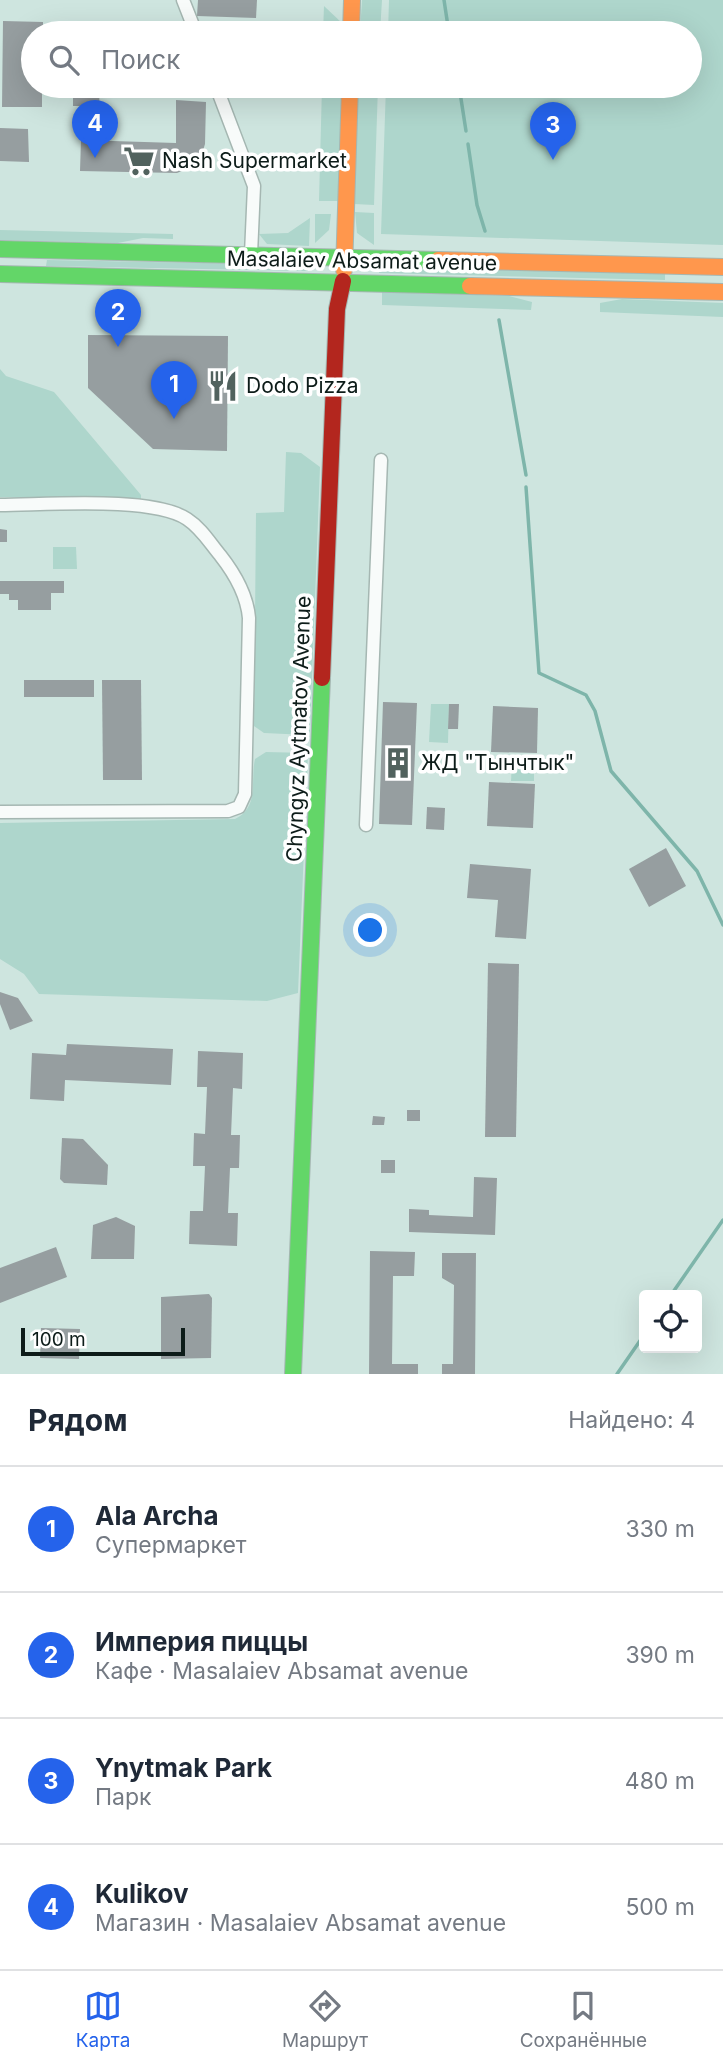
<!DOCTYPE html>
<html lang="ru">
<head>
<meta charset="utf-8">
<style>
  body { margin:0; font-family:Inter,sans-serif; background:#f2f2f3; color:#1f2937 }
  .controls { position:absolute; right:21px; bottom:21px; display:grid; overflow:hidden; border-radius:7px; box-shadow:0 7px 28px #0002 }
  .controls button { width:63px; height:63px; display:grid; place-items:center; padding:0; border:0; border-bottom:2px solid #e0e1e3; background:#fff; color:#1f2937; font:35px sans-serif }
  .scale { position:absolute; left:21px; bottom:18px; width:164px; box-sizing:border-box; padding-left:7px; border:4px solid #0d1c19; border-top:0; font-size:19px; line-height:24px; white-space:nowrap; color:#0d1c19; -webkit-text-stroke:5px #fff; paint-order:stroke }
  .you { position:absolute; left:371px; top:931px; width:24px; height:24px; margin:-18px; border:5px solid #fff; border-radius:50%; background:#1a73e8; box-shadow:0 0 0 10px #1a73e833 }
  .badge { display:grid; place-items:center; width:46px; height:46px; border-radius:50%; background:#2563eb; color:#fff; font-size:23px; font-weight:700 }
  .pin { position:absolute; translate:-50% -58px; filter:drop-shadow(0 2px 4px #0008) }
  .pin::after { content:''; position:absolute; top:37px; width:24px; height:21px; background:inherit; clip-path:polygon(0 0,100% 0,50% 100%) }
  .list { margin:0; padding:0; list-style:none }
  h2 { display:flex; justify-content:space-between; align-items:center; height:91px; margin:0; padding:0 28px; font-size:30px }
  h2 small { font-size:23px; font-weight:400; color:#747a83 }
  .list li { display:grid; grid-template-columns:46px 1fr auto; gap:21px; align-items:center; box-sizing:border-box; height:126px; padding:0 28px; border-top:2px solid #e0e1e3 }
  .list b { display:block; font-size:26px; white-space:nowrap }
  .list p { margin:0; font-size:23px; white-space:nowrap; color:#747a83 }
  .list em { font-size:23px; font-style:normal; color:#747a83 }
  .icon { flex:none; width:38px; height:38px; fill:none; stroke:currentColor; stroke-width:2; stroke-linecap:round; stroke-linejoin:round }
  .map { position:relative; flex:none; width:723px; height:1374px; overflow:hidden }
  .search { position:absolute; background:#fff; box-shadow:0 7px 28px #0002; left:21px; right:21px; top:21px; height:77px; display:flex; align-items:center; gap:18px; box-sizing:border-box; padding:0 24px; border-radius:38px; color:#747a83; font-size:26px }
  .sheet { height:595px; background:#fff }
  nav { display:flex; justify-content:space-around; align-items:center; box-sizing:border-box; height:98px; border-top:2px solid #e0e1e3; background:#fff; font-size:19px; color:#747a83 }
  nav a { display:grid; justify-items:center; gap:4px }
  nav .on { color:#2563eb }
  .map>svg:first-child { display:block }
</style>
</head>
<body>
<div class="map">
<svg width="723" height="1374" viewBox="0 0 723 1374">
  <rect width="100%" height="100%" fill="#cee5df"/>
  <g fill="#aed6cc">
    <path d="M362,0H382L380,33H360Z"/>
    <path d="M389,0H723V245L381,234L386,86H690V33H388Z"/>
    <path d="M324,6L343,24V33H323Z"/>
    <path d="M322,86H341L339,201H319Z"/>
    <path d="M358,86H378L374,205L354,204Z"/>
    <path d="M355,212L374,213V245L357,233Z"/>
    <path d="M315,214H331L329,230L315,243Z"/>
    <path d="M310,218L309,246L267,244L259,234L288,233Z"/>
    <path d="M0,230L173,234V239L143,238L118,243L0,240Z"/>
    <path d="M47,260L308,265V271L46,266Z"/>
    <path d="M379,267L665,274V280L379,273Z"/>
    <path d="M382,292L509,296L532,302L531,310L382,305Z"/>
    <path d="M622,299L723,303V317L600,312V303Z"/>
    <path d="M0,369L6,376L54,392L141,495V499L0,497Z"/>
    <path d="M286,452L301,453L320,467L310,732L307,735L264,733L254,726L256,513L284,512Z"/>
    <path d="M53,547H76L77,569H53Z"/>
    <path d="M431,704H449L448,743L429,742Z"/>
    <path d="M266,752L308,753L298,993L267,1001L39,994L24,974L0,959V823L235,819C260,807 250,781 255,759Z"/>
    <path d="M512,763H534V781H511Z"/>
  </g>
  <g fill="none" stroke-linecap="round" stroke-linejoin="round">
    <g stroke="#7eb5aa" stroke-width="3.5">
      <path d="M444,0L449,33"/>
      <path d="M459,86L466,131"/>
      <path d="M468,144L477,205L485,231"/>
      <path d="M499,320L526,475"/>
      <path d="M526,487L539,673L586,695L595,711L611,771L697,871L723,925"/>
      <path d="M671,1295L723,1220"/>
      <path d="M617,1374L644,1335"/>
    </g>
  </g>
  <g fill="#969ea0">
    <path d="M198,0H257L256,18L197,16Z"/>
    <path d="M3,21L43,22V33H33V86H42V107H2Z"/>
    <path d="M84,27L157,29L165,33H84Z"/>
    <path d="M90,86H100L99,106H73V91L90,92Z"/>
    <path d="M157,86H186L187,93L157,92Z"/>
    <path d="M236,86H277L276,96L236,92Z"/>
    <path d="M176,100L206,102L205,144L201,157L191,167L177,173L80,171L81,140L176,143Z"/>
    <path d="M0,128L28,129L29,162L0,161Z"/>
    <path d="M88,335L228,336L227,451L153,449L88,388Z"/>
    <path d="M0,529L7,530V542H0Z"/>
    <path d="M0,581H64V593H51V610H18V600H9V594H0Z"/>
    <rect x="24" y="680" width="70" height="17"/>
    <path d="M102,680H141L142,780H103Z"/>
    <path d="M383,702L417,703L412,825L379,824Z"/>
    <path d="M449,704H459L458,729H448Z"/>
    <path d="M493,706L538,708L537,753L491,752Z"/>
    <path d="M489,782L535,784L533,828L487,826Z"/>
    <path d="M427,807L445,808L444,830L426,829Z"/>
    <path d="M666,848L686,886L649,907L629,869Z"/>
    <path d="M470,864L531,869L526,939L495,937L498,900L467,898Z"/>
    <path d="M488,963L519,964L516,1137H485Z"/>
    <path d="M0,992L18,998L33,1021L10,1030L0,1004Z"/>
    <path d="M67,1044L173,1049L171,1085L65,1080L64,1101L30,1099L32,1053L66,1055Z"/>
    <path d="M198,1051L243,1053L242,1089L233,1088L231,1135H240L239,1168H230L228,1213H238L237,1246L189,1244L190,1211H203L205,1166H193L194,1133L205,1134L207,1087H197Z"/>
    <rect x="407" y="1110" width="13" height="11"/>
    <path d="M373,1116L385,1117L384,1125H372Z"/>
    <path d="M62,1138L83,1139L108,1165L107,1185L64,1183L60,1179Z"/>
    <rect x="381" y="1160" width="14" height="13"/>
    <path d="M474,1177L497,1178L495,1235L409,1232V1209L429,1210V1215L473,1217Z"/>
    <path d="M116,1217L135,1226L134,1259H91L93,1225Z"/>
    <path d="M56,1247L67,1277L0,1303V1268Z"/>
    <path d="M370,1251L415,1252L414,1276H393L392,1364H418V1374H369Z"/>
    <path d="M442,1253H476L475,1374H442V1364H453L454,1285L442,1278Z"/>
    <path d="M209,1294L212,1298L211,1358L161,1359V1297Z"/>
    <path d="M41,1328L80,1329L79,1359L40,1358Z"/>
  </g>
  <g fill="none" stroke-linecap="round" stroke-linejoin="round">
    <defs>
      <g id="street">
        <path d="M183,0L196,33"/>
        <path d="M216,86L254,186L251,254"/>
        <path d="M0,505C45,505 152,496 187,519C201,528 210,543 220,555C235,574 247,595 249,618L245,794L239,807L228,811L0,812"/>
        <path d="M366,825L381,460"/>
      </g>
      <g id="fast">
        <path d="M0,249L438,260"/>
        <path d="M0,274L470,286"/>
        <path d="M293,1374L322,678"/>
      </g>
      <g id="slow">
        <path d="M351,33L352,0"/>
        <path d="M438,260L723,267"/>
        <path d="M344,270L350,86"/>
        <path d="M470,286L723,292"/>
      </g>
      <path id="jam" d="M322,678L337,309L343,281"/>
    </defs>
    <use href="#street" stroke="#a5b7b2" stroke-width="15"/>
    <use href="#fast" stroke="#a5b7b2" stroke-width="18"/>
    <use href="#slow" stroke="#a5b7b2" stroke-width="18"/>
    <use href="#jam" stroke="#a5b7b2" stroke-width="18"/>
    <use href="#street" stroke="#f8fbfa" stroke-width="12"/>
    <use href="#fast" stroke="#63d668" stroke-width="16"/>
    <use href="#slow" stroke="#ff974d" stroke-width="16"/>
    <use href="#jam" stroke="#b3261e" stroke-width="16"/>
  </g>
  <defs>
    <symbol id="supermarket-bare" viewBox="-9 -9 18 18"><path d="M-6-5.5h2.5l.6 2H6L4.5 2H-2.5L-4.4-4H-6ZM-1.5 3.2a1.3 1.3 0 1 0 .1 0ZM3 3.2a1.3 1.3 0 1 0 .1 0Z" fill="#51625e" stroke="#fff" stroke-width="2.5" paint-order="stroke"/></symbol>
    <symbol id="restaurant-bare" viewBox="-9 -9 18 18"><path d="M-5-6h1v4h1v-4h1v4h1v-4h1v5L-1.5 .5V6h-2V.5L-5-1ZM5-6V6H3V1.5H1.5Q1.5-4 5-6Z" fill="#51625e" stroke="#fff" stroke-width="2.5" paint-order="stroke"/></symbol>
    <symbol id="building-bare" viewBox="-9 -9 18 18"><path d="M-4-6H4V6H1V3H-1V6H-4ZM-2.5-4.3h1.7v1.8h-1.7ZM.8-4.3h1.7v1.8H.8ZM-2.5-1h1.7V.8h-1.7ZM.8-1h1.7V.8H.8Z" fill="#51625e" stroke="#fff" stroke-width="2.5" paint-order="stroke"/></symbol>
  </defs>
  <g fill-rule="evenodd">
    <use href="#supermarket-bare" x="117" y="139" width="44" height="44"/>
    <use href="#restaurant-bare" x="201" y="364" width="44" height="44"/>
    <use href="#building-bare" x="376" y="741" width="44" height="44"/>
  </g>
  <g text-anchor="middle" stroke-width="7" stroke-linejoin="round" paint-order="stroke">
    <g font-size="21" fill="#0d1c19" stroke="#fff" text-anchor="start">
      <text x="162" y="168">Nash Supermarket</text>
      <text x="246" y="393">Dodo Pizza</text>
      <text x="421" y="770">ЖД "Тынчтык"</text>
    </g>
    <g font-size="21" fill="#0d1c19" stroke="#fff">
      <text transform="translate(362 261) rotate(1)" y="7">Masalaiev Absamat avenue</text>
      <text transform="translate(299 729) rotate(-88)" y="7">Chyngyz Aytmatov Avenue</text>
    </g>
  </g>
</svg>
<div class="controls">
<button><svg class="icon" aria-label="locate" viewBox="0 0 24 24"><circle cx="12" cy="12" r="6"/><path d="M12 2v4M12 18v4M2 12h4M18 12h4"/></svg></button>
</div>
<div class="scale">100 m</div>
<div class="you"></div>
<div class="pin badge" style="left:174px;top:419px">1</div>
<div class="pin badge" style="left:118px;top:347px">2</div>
<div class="pin badge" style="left:553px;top:160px">3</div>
<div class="pin badge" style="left:95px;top:158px">4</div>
<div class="search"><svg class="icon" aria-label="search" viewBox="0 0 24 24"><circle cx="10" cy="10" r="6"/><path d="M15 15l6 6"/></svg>Поиск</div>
</div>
<section class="sheet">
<h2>Рядом<small>Найдено: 4</small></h2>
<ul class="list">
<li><span class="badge">1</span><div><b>Ala Archa</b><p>Супермаркет</p></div><em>330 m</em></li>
<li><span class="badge">2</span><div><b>Империя пиццы</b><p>Кафе · Masalaiev Absamat avenue</p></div><em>390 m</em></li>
<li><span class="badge">3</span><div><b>Ynytmak Park</b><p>Парк</p></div><em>480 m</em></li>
<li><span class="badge">4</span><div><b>Kulikov</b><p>Магазин · Masalaiev Absamat avenue</p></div><em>500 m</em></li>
</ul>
</section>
<nav>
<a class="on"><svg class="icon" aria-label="map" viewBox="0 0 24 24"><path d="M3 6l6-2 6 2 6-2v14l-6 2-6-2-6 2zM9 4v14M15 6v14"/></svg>Карта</a>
<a><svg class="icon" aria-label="directions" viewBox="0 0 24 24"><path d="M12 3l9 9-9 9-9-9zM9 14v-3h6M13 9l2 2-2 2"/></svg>Маршрут</a>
<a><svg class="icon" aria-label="saved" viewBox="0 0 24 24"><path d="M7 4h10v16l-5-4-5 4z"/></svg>Сохранённые</a>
</nav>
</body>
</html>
